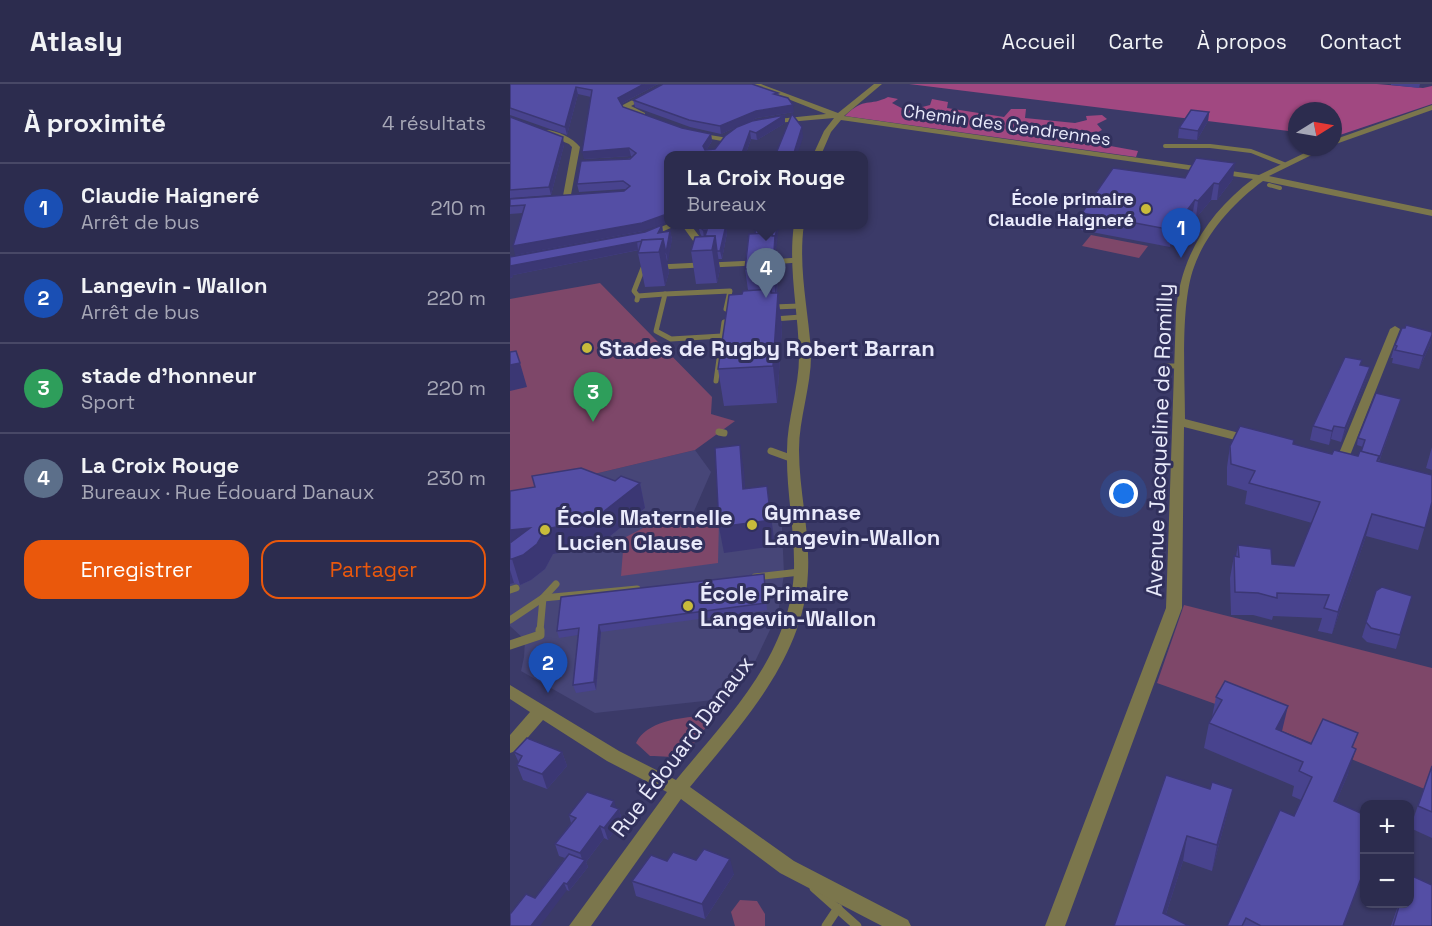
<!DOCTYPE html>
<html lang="fr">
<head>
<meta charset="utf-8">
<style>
  body { margin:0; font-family:"Space Grotesk",sans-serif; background:#343455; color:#f1f3f6 }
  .controls { position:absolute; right:18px; bottom:18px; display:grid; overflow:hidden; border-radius:12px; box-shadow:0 2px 4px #0004 }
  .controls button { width:54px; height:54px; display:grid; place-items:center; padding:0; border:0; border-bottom:2px solid #484866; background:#2c2c4e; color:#f1f3f6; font:30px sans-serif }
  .compass { position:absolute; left:778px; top:18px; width:54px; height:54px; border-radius:50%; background:#2c2c4e; box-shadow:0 2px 4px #0004; rotate:79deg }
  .you { position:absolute; left:614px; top:410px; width:21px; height:21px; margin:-15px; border:4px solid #fff; border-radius:50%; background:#1a73e8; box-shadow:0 0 0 9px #1a73e833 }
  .badge { display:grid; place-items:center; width:39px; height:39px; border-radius:50%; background:#ea580c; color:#fff; font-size:20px; font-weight:700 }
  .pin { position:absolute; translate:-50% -50px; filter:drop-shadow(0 2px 3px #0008) }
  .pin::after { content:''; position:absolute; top:32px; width:21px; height:18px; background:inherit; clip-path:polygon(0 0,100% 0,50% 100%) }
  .popup { position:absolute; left:154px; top:67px; width:204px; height:78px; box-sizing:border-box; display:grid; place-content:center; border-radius:12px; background:#2c2c4e; filter:drop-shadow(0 2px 4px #0005); font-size:20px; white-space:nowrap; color:#a6a7b6 }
  .popup b { font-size:22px; color:#f1f3f6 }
  .popup::after { content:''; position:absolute; left:50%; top:100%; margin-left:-12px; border:12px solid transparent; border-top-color:#2c2c4e }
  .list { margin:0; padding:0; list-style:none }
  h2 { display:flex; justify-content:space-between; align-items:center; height:78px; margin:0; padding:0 24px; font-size:26px }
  h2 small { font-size:20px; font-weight:400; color:#a6a7b6 }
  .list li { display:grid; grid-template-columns:39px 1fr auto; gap:18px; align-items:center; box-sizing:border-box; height:90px; padding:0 24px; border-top:2px solid #484866 }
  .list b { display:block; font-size:22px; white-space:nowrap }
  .list p { margin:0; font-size:20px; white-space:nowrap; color:#a6a7b6 }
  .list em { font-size:20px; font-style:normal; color:#a6a7b6 }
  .actions { display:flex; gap:12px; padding:18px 24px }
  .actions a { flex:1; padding:14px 0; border:2px solid #ea580c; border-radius:18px; text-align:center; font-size:21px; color:#ea580c }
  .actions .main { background:#ea580c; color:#fff }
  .map { position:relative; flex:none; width:922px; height:842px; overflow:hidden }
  header { display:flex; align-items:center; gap:36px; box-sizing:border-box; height:84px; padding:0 30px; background:#2c2c4e; border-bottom:2px solid #484866 }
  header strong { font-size:28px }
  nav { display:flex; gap:33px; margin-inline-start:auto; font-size:21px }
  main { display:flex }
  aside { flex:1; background:#2c2c4e }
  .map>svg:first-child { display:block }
</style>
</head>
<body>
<header>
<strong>Atlasly</strong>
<nav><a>Accueil</a><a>Carte</a><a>À propos</a><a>Contact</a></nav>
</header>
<main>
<aside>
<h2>À proximité<small>4 résultats</small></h2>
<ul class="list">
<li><span class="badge" style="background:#1a4fb4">1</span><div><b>Claudie Haigneré</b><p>Arrêt de bus</p></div><em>210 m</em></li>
<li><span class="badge" style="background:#1a4fb4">2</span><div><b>Langevin - Wallon</b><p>Arrêt de bus</p></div><em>220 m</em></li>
<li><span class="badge" style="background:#2e9e5b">3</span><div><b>stade d'honneur</b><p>Sport</p></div><em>220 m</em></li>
<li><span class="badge" style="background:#5c6f8a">4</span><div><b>La Croix Rouge</b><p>Bureaux · Rue Édouard Danaux</p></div><em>230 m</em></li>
</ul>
<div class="actions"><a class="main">Enregistrer</a><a>Partager</a></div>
</aside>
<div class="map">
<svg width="922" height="842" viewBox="0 0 922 842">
  <rect width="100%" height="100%" fill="#3b3a68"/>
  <path fill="#474678" d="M185,366L201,388L181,434L271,423L274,490L268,529L241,586L221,614L85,629L11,587L14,573L15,556L0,542V410Z"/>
  <g fill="#7e4769">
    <path d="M581,151L638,162L629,174L572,162Z"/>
    <path d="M90,199L202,313L201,330L225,337L185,366L0,410V215Z"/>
    <path d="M209,436L208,479L111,492L114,454L135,443Z"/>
    <path d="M674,521L922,584V708L711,622L647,599Z"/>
    <path d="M191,632L201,633C198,642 180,668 170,671C162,674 149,672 140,672L126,659C137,637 169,634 191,632Z"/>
    <path d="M230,816L247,817L255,830V842H225L221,828Z"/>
  </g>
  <g fill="#a14881">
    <path d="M399,0H867L913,4L922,2V20L824,53L823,27H787V48Z"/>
    <path d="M378,13L388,15L382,19L397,27L420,21L422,15L438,18L437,24L494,33L501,25H516L515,34L565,39L577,36L576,32L592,31L597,35L587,40L592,46L586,49L566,46L562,55L628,67L626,73L335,32C355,12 359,23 378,13Z"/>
  </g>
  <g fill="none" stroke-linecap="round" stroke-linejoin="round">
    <g stroke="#7b764c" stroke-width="4">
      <path d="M655,62H700L741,67L774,80"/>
      <path d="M759,101L770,104"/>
    </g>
    <g stroke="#7b764c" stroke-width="5">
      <path d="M261,178L288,176"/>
      <path d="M201,181L244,179"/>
      <path d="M150,183L190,181"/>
      <path d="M128,212L124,207L133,184H139"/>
      <path d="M127,216L128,212L155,210"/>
      <path d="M263,223L290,222"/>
      <path d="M264,235L291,233"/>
      <path d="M212,252L161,255L146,247L155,210L220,207L216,225H225"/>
      <path d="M652,282H670"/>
      <path d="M206,297L214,238L223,237"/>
    </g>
    <g stroke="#7b764c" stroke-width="7">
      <path d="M209,348L214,349"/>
      <path d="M261,367L283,375"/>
      <path d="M245,493L290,488"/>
      <path d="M0,506L6,504"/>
      <path d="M0,536L33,514L46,500"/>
      <path d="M30,547L33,514L127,505"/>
    </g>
    <g stroke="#7b764c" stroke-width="9">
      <path d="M0,561L30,551V546"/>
      <path d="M304,804L347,842"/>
      <path d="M316,842L328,824"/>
    </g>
    <g fill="#7b764c" fill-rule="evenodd">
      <path d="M153,0H163L121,22L135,29V33H129L111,22Z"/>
      <path d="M240,0H251L328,29L364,0H372L334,32L749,91L807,63H818L759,92L922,126V132L753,97C724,118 696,149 684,183C670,221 675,293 675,335L745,353L747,356L741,360L674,343L672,524L555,842H535L656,524L666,228C670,173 699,128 743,95L331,36L321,48L311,71H303L314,47L324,34L255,40L254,38L258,36L316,30Z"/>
      <path d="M922,21V26L823,61V56Z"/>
      <path d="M35,46C47,46 63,54 70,63L60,116L44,118L40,115L53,112L62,63L59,60L35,50Z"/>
      <path d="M181,48L212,53L216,55L212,57L184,52L180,50Z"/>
      <path d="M158,140H170L140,153L132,151Z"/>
      <path d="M171,140H180L196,161L192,168H186V161Z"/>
      <path d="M284,140H294C288,183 298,224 301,267C302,301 289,333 289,366C289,407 300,447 298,488C295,574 231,640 180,703L284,777L398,836L401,842H372L270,789L171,715L81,842H59L157,708L97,677L33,636L6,667L0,669V651L20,628L0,615V601L109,667L166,696C217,634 281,571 284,486C285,446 276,407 277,367C277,334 290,302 289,268C288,225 278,184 284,140Z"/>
      <path d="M885,242L890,245L837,379L831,383L826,382L825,379L880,245Z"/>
    </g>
  </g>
  <g fill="#48438e">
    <path d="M0,0H148L111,20L113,23L172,44L201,50L202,57L197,65H205L215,52L275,39L247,56L241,55L235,72H159L133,147L5,171L13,129L0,130V115L114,107L116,105H115L69,108L67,100L122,73L121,72L74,75L81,13L68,10L57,51L0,31Z"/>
    <path d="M881,0H910L909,4L881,1Z"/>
    <path d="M268,9L269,11L284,28L247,34L211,50L180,43L125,23L123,16Z"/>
    <path d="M699,28L698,37L687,56L668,54L669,44Z"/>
    <path d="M0,33L54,61L41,111L0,114Z"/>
    <path d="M675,94L723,95L707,116H701L686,134L682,133L660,163L571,146L572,129Z"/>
    <path d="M152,141L153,148L160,147L162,155L157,178L159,188L155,202L135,203L128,169L129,166L3,191V193L0,194V173L135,148Z"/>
    <path d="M188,141H215L217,149L212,175H208L210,185L207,199L186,200L181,167L192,153L190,149Z"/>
    <path d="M245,150L266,167L268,185L267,209L272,243L267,319L214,322L208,285L232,210L238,206L235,185Z"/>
    <path d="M922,248V252L920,261L909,285L882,279L883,274H881L885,261Z"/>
    <path d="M850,281L860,283L856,296L831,358L821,355L819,361L800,356L803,342Z"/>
    <path d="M891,315L869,378L922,418L908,466L856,452L822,550L808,547L812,534L763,532L762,536L743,531H721L720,494L724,472H726L728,461L762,480L784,482L802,439L735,420L737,407L717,401V383L720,362L783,360L822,370L848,372L851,368L853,363L847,361L848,354Z"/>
    <path d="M922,363V386L916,384Z"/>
    <path d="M105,397L130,399L135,424L89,461L43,470L35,485L21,496L10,501L4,499L0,500V407Z"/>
    <path d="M254,490L257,526L91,548L86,606L66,609L63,601L68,551L49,554L47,547Z"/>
    <path d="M866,507L902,512L886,565L857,558L852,553Z"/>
    <path d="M715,597L772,648L801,660L848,649L843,663L838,690L826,718L855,731V786L833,842H717L784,732L791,716L782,712L784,702L694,664L699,639L702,633L706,613Z"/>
    <path d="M4,668H52L57,682L37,705L13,696L7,681L9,679Z"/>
    <path d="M922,682V754L900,744Z"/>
    <path d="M700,705H723L717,730L702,787L673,777L656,830L604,842Z"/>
    <path d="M106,724L109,725L112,737L98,756L94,754L76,778L78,783L59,807L57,806L1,829L25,814L55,774L49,772L45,760L61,739L59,731Z"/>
    <path d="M157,777L224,790L195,835L126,812L122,797Z"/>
    <path d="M889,819H900L922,842H881Z"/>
  </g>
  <g fill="#3b3774">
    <path d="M134,0H148L109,21L108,14Z"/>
    <path d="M66,3L68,10L57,51L55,43Z"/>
    <path d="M283,21L284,28L247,34L211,50L210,42L246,27Z"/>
    <path d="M699,28L698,37L687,56L688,47Z"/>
    <path d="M275,31V39L247,56L246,49Z"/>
    <path d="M292,43L293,53L287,72H283Z"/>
    <path d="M240,47L241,55L235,72H231Z"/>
    <path d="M201,50L202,57L194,70L193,62Z"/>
    <path d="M53,53L54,61L41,111L39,103Z"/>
    <path d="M119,64L121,72L74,75L72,68Z"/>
    <path d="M725,79L723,95L707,116L709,100Z"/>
    <path d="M704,99L701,116L686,134L688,117Z"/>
    <path d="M685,116L682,133L660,163L662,146Z"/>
    <path d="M159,127V138L133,147L5,171L3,162Z"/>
    <path d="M152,141L153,149H148Z"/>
    <path d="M216,141L217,149L212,175L210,167Z"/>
    <path d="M267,141H269L266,167L268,185L266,218L263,184Z"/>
    <path d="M193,146H197L194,155Z"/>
    <path d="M160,147L162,155L158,178L156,169Z"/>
    <path d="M205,152L210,185L207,199L202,166Z"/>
    <path d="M153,155L159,188L155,202L149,168Z"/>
    <path d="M127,157L128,166L3,191V193L0,194V182Z"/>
    <path d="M268,209L272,243L267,319L263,282Z"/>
    <path d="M922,251L920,261L909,285L913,272Z"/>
    <path d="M10,279L17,303L0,307V281Z"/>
    <path d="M860,283L856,296L831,358L835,344Z"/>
    <path d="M824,342L821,355L819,361L822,347Z"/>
    <path d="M230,361L234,387L237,431L233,405Z"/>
    <path d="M130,399L135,424L89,461L43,470L35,485L21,496L10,501L2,475L0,473V446L20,444L36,445Z"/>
    <path d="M257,402L265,462L214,469L209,443Z"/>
    <path d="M862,430L856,452L822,550L828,528Z"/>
    <path d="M0,486L4,499L0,500Z"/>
    <path d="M89,541L91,548L86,606L84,598Z"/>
    <path d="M778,622L772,647L763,665L766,645Z"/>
    <path d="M846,665L838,690L816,742L824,717Z"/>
    <path d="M52,668L57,682L37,705L32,690Z"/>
    <path d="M723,705L717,730L702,787L707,761Z"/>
    <path d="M104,717L107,727L109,725L112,737L98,756L94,744L101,722Z"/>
    <path d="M90,742L94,754L76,778L78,783L59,807L57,800L73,778L70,769Z"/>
    <path d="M677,752L673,777L652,842L653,829Z"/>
    <path d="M220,775L224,790L195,835L192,820Z"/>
    <path d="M54,799L57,806L30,842H21Z"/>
  </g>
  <g fill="#544ea5" stroke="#3b3774" stroke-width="1.5">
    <path d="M0,0H134L108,14L113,23L172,44L201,50L193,62L195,66L205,65L215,52L227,43L242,37L275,31L246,49L240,47L231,72H159V127L157,130L132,139L3,162L15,121L0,122V115L114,107L120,102L113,97L67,100L71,77L120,75L126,69L119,64L72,68L82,6L66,3L55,43L0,24Z"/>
    <path d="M153,0H242L268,9L264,10L278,14L283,21L246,27L210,42L179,36L123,16Z"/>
    <path d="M681,26L699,28L688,47L669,44Z"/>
    <path d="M282,30L292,43L283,72H265Z"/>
    <path d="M0,33L53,53L39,103L0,106Z"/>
    <path d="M686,74L725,79L709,100L704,99L688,117L685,116L662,146L572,129L603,84L675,94Z"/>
    <path d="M152,141L148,149L160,147L156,169L153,155L132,156V157L0,182V173L135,148Z"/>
    <path d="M188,141H216L210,167H207L205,152H195L197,146H193Z"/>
    <path d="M246,141H267L265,156V152H262V149L245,150Z"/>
    <path d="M262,149V152H265L263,184L235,185L239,150Z"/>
    <path d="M205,152L202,166L181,167L185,153Z"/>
    <path d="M153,155L149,168L128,169L132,156Z"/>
    <path d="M261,205V209H268L263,282L208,285L219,211L232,210L233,207Z"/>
    <path d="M896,241L922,248V251L913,272L885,266L887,262L885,261L892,244H895Z"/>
    <path d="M6,267L10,279L0,281V268Z"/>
    <path d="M835,273L852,276L850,281L860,283L835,344L824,342L822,347L803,342Z"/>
    <path d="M866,309L891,315L869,375H868L869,372L851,368L855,356L848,354Z"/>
    <path d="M730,342L784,356L783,360L822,370L824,366L848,372L850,367L869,372L867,377L922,391V418L915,444L862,430L828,528L814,524L819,511L767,509V514L748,509L725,508L724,472L729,473L728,461L761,465L762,480L784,482L810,418L739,399L745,387L721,380L720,362Z"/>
    <path d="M230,361L233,405L257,402L261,436L209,443L205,364Z"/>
    <path d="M71,384L105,397L111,392L130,399L83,436L36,445L27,460L13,471L2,475H0V459L20,444L0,446V407L25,403L22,392Z"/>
    <path d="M254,490L256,519L89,541L84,598L63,601L69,544L47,547L51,513Z"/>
    <path d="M872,503L902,512L890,551L861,544L856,538L866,507Z"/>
    <path d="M715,597L778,622L766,645L801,660L813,635L848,649L842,663L846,665L824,717L855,731V784L833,842H751L736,834L732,842H717L770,726L784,732L802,693L789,687L793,678L699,639L712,616L706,613Z"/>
    <path d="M17,654L52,668L32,690L7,681L12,672L4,668Z"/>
    <path d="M922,682V728L908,722Z"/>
    <path d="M656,691L700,705L702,698L723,705L707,761L677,752L653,829L679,842H604Z"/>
    <path d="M77,708L104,717L101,722L109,725L94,744L90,742L70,769L45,760L66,734L59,731Z"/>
    <path d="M194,765L220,775L192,820L122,797L141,771L157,777L163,768L186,776Z"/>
    <path d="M59,770L75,776L57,800L54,799L21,842H0V829H1L16,810L25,814Z"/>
    <path d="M900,791L922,801V842H883L890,819H900Z"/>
  </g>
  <g fill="#c8bb3b" stroke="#31305c" stroke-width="2">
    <circle cx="636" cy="125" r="6"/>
    <circle cx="77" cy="264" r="6"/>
    <circle cx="242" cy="441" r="6"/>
    <circle cx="35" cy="446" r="6"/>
    <circle cx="178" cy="522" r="6"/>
  </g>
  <g text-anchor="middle" stroke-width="6" stroke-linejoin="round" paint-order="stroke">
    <g font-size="18" fill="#e9eafb" stroke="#31305c">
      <text transform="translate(497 41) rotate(8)" y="6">Chemin des Cendrennes</text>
    </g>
    <g font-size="18" font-weight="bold" fill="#e9eafb" stroke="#31305c" text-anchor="end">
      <text x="624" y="121">École primaire<tspan x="624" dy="21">Claudie Haigneré</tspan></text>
    </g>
    <g font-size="22" font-weight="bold" fill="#e9eafb" stroke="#31305c" text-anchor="start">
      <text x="89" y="272">Stades de Rugby Robert Barran</text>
      <text x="254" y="436">Gymnase<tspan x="254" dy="25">Langevin-Wallon</tspan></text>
      <text x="47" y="441">École Maternelle<tspan x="47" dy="25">Lucien Clause</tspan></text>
      <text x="190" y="517">École Primaire<tspan x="190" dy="25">Langevin-Wallon</tspan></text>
    </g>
    <g font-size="22" fill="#e9eafb" stroke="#31305c">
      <text transform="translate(649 356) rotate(-88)" y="8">Avenue Jacqueline de Romilly</text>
      <text transform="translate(172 662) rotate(-53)" y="8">Rue Édouard Danaux</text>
    </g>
  </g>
</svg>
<div class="controls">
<button>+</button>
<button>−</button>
</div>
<svg class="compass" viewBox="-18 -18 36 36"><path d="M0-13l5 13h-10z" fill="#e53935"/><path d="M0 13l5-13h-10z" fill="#a6a7b6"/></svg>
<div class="you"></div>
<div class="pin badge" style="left:671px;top:174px;background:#1a4fb4">1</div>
<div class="pin badge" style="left:38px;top:609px;background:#1a4fb4">2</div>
<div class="pin badge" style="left:83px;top:338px;background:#2e9e5b">3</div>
<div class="pin badge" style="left:256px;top:214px;background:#5c6f8a">4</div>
<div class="popup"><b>La Croix Rouge</b>Bureaux</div>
</div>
</main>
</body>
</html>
